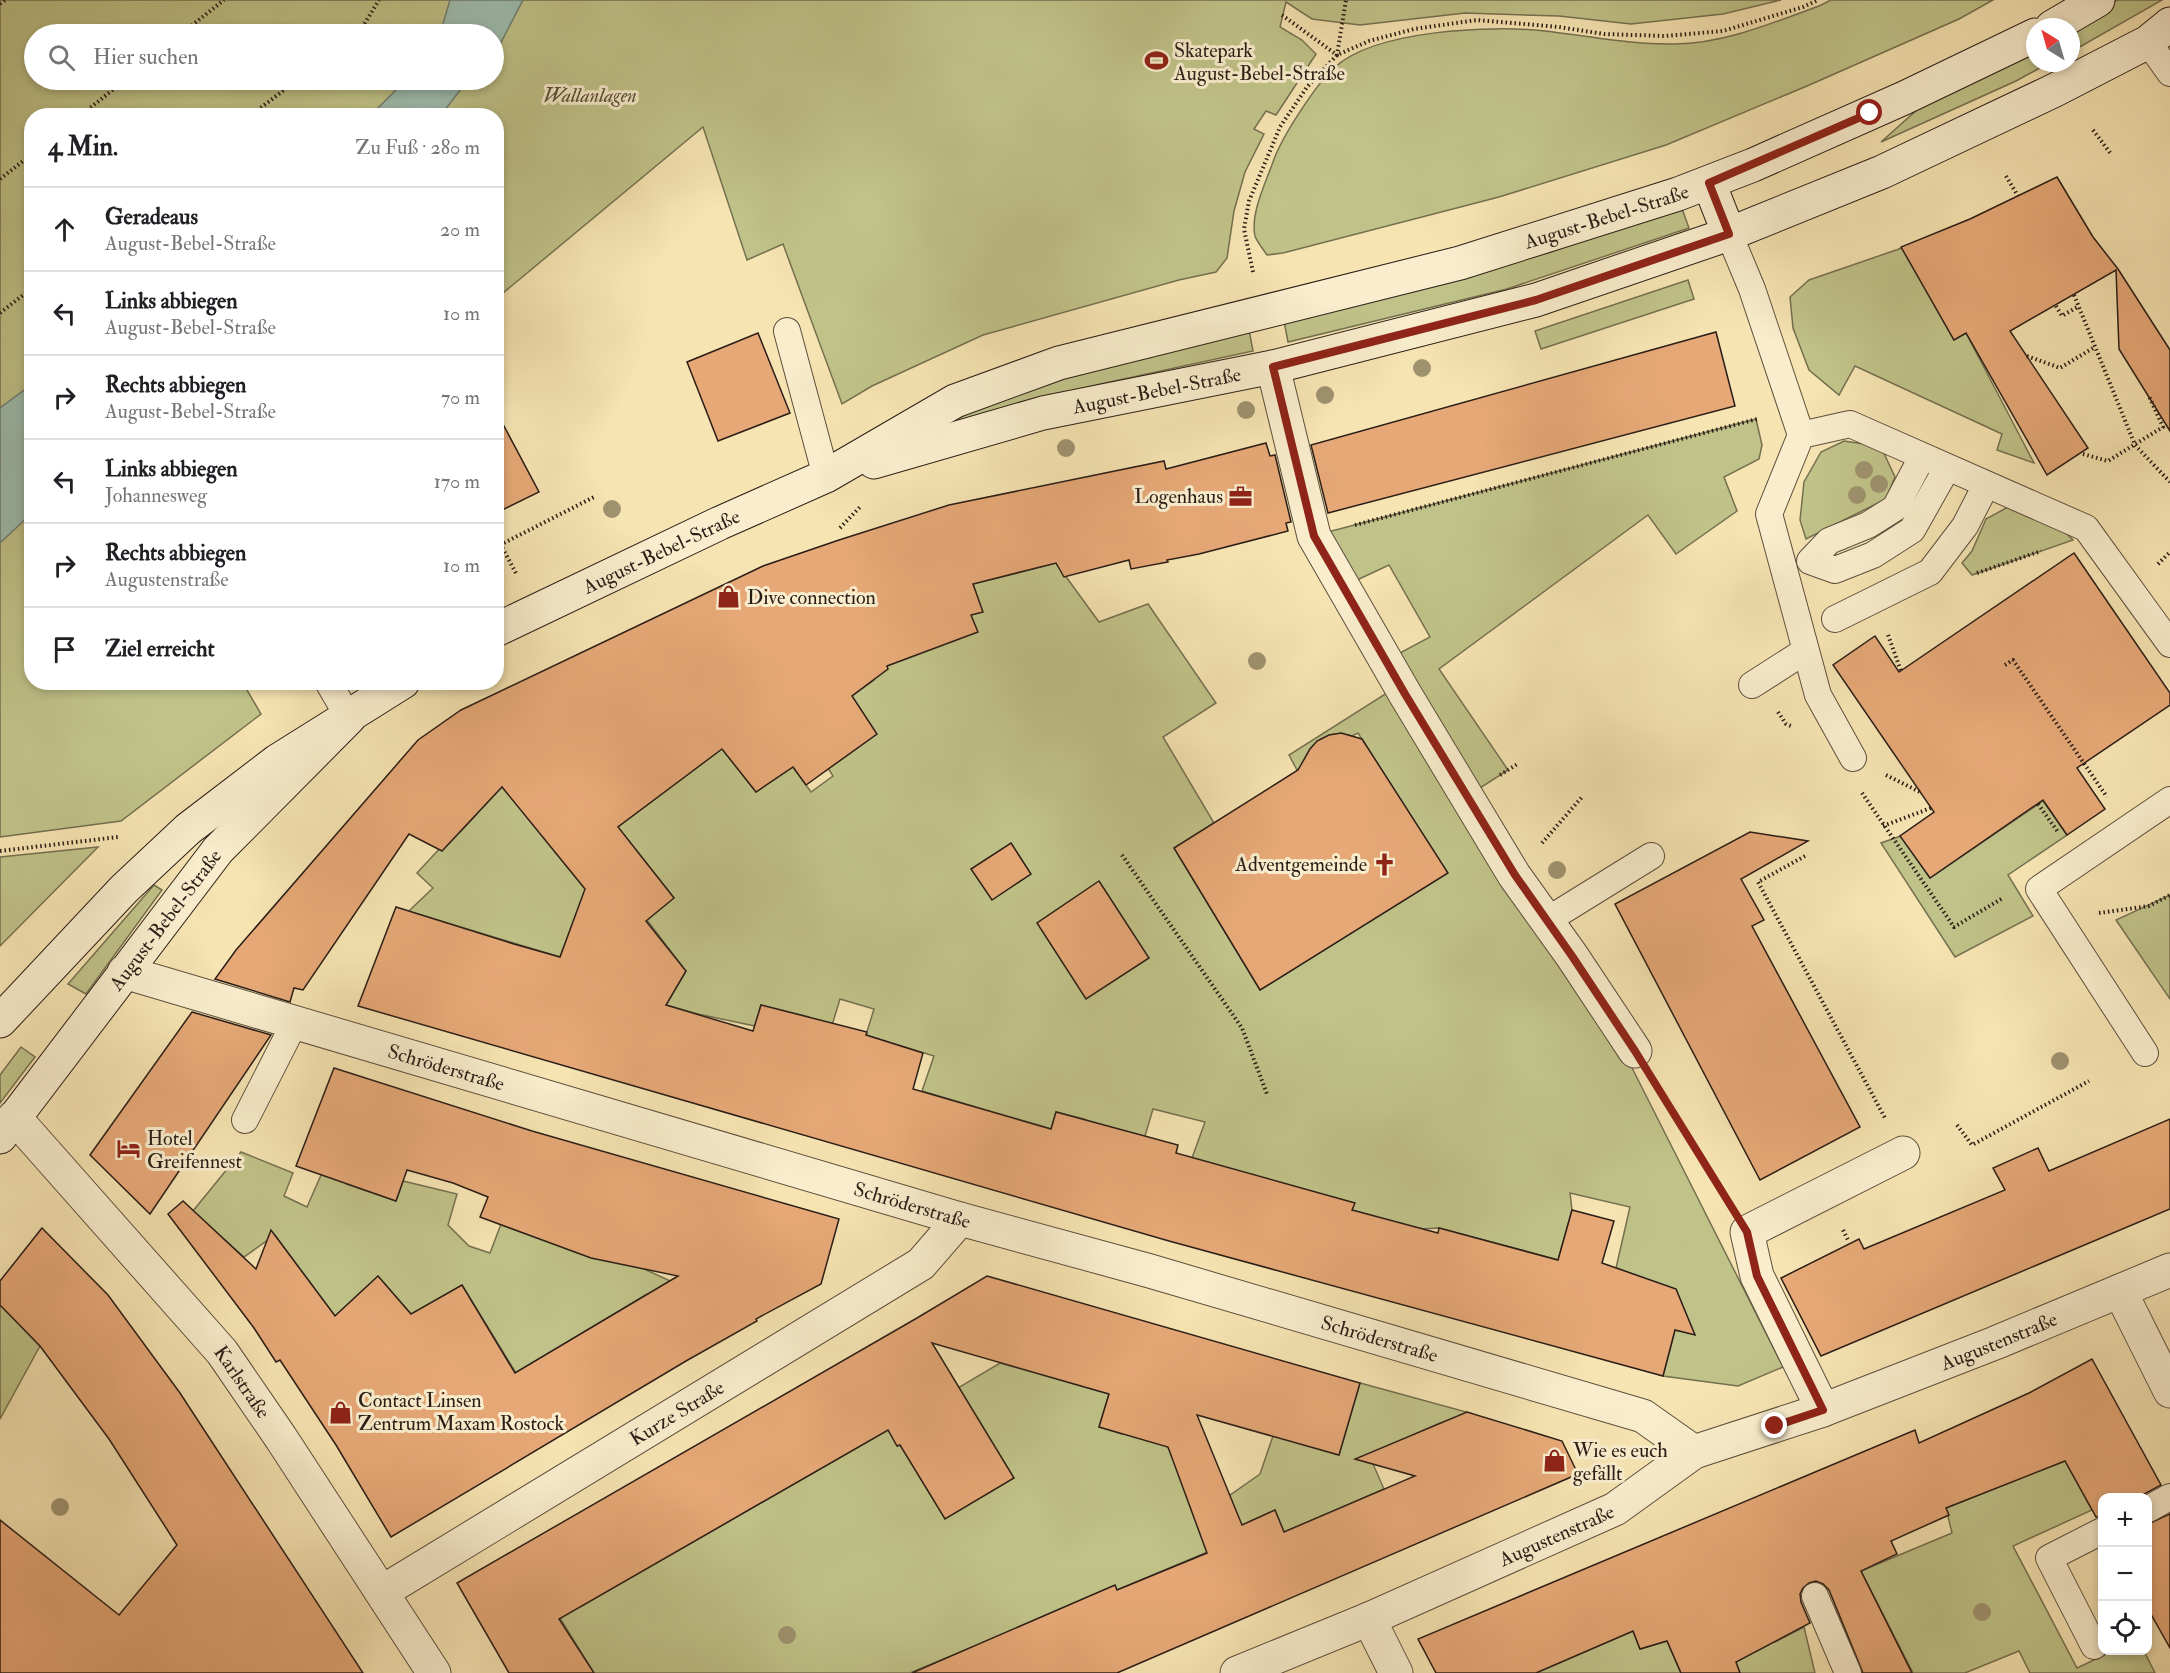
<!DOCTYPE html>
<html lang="de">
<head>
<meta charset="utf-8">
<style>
  body { margin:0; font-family:"IM FELL Double Pica",serif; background:#f2f2f2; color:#202124 }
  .controls { position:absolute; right:18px; bottom:18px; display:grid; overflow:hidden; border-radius:12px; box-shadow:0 3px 9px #0003 }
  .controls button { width:54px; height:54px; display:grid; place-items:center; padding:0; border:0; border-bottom:2px solid #e0e0e0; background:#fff; color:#202124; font:30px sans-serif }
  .compass { position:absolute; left:2026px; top:18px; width:54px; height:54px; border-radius:50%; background:#fff; box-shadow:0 3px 9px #0003; rotate:323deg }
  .stop { position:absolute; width:18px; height:18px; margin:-14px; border:4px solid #8f2418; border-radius:50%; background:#fff }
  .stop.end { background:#8f2418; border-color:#fff; box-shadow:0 2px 6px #0008 }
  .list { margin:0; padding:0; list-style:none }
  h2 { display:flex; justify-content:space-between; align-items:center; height:78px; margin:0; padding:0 24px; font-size:26px }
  h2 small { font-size:20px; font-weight:400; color:#757577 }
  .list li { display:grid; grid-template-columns:39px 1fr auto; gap:18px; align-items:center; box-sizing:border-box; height:84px; padding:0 24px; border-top:2px solid #e0e0e0 }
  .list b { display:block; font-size:22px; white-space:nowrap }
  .list p { margin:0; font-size:20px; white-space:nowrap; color:#757577 }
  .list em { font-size:20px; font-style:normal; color:#757577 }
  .icon { flex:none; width:33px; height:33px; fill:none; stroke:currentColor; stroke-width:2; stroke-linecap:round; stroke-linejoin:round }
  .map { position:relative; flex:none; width:2170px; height:1673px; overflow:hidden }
  .search { position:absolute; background:#fff; box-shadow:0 3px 9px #0003; left:24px; top:24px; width:480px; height:66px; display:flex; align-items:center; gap:15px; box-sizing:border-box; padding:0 21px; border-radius:33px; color:#757577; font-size:22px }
  .panel { position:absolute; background:#fff; box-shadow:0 3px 9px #0003; left:24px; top:108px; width:480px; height:582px; border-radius:24px }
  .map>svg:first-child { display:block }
</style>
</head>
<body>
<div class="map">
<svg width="2170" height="1673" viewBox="0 0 2170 1673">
  <rect width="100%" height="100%" fill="#f6e4b2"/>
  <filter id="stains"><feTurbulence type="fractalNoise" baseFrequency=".00333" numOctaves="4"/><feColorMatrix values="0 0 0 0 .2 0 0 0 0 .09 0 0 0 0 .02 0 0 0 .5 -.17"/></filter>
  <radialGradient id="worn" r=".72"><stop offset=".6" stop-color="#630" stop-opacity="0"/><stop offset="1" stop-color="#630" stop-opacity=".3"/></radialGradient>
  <g fill="#c0c389" stroke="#757050" stroke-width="1.5" fill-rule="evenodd">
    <path d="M0,0H1781L1723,14L1631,24L1559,16L1465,13L1360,25L1312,19L1286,2L1280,27L1302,40L1316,54L1276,115L1266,111L1254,129L1264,134L1245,172L1234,211L1227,258L1216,272L1179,280L983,335L872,386L842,404L783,244L747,260L703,127L497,298L496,116H32V682L243,683L261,714L121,821L0,837ZM34,34H494V80H34Z"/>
    <path d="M1831,0H1993L1959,19L1807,86L1666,145L1499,197L1283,253L1267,255C1263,249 1257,242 1255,236C1250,214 1266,182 1273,162C1281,138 1316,84 1335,67C1376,30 1491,25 1545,31C1588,36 1632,45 1675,44C1726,43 1772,23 1819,6Z"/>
    <path d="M2117,0H2162L2071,52V27Z"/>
    <path d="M2035,45V63H2049L2016,81L1881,142L1936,93Z"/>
    <path d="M1681,206L1689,228L1507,289L1288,342L1284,321L1443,283L1551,252Z"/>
    <path d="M1902,248L1954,340L1966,333L2034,463L1997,450L2002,434L1855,366L1839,395L1809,370L1793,328L1790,297L1809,280Z"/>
    <path d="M1688,280L1694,299L1541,349L1535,331Z"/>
    <path d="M1249,330L1253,351L1087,387L941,428V420L1014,391Z"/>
    <path d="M1756,419L1762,445L1759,459L1724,477L1737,511L1676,554L1648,515L1439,669L1508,770L1477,790L1398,654L1430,637L1389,565L1357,580L1328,532Z"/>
    <path d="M1844,441L1871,445L1882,449L1895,477L1886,499L1806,539L1800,520L1804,482L1821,452Z"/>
    <path d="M2008,507L2053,520L2073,540L1972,575L1962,563L1972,551L1986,519Z"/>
    <path d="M1056,563L1099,622L1148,604L1216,703L1163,737L1214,823L1174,848L1260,990L1447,873L1358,733L1352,736C1329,729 1307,742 1303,767L1297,770L1289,755L1390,691L1621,1046L1783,1367L1738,1386L1663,1376L1675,1330L1694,1334L1676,1289L1616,1268L1630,1207L1570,1193L1572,1210L1558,1260L1439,1228L1420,1229L1352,1210L1354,1203L1192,1158L1205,1122L1153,1109L1142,1146L1084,1119L1056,1112L1051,1129L922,1091L934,1056L866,1035L874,1009L840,999L827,1042L809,1017L761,1005L755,1026L698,1014L666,1005L686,971L647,920L674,898L617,826L711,735L756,792L793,767L811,792L833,776L817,751L852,696L874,680L868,670L971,615L982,612L973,584Z"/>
    <path d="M518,760L586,889L560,957L421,915L390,929L433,888L417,873L457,830L460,832L475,816Z"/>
    <path d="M2043,801L2067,835L2008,875L2033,916L1955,957L1881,843L1901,836L1930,878Z"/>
    <path d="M98,847L0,946V857Z"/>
    <path d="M154,885L162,890L86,994L68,984Z"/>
    <path d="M2170,895V999L2116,920Z"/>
    <path d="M21,1047L35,1057L0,1103V1075Z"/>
    <path d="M332,1150L346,1184L396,1201L403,1181L457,1194L448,1225L469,1246L490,1253L503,1219L642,1268L694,1292L647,1294L516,1373L462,1285L412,1315L378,1276L335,1316L275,1235L244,1257L193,1211L241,1152L293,1173L284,1196L307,1207Z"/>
    <path d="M0,1305L40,1346L0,1419Z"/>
    <path d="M1000,1363L1109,1394L1099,1427L1122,1434L1134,1397L1169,1449L1191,1507L1230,1495L1260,1474L1273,1436L1339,1455L1360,1383L1470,1413L1440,1423L1369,1455L1384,1489L1284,1532L1275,1510L1251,1521L1255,1532L1117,1590L1115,1586L1042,1618L910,1673H594L550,1602L580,1607L888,1430L898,1446L924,1431L914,1414Z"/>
    <path d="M2065,1461L2092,1510L2013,1546L2077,1668L2113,1651H2144L2155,1673H2030L2019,1651L1965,1673H1913L1861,1571L1952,1533L1946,1508Z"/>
    <path d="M1804,1627L1815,1673H1740L1730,1648L1756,1637L1775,1642Z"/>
    <path d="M1633,1631L1640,1649L1667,1641L1681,1673H1536Z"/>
  </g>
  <g fill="#9dbeb0" stroke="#6f7e72" stroke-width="1.5">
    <path d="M450,0H523L494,56V34H437L442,27Z"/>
    <path d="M406,80H468L441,115H371Z"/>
    <path d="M31,385V514L0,543V408Z"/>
  </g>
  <g fill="#e6a877" stroke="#2a1d16" stroke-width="1.5">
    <path d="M2057,177L2093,237L2118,269L2170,350V431L2119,349L2116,270L2010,331L2088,448L2047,475L1966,333L1954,340L1901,247L1970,219Z"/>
    <path d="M1716,332L1735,406L1328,513L1311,445Z"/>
    <path d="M758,333L790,413L718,441L687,362Z"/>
    <path d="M496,411L539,492L496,513Z"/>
    <path d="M1266,443L1270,456L1275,455L1291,522L1286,523L1288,531L1199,554L1167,560L1168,562L1131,569L1129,560L1064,577L1056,563L973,584L983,612L971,615L978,632L887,666L888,669L852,696L877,734L806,785L793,767L756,792L722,749L618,827L674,898L646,921L686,971L666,1005L753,1031L761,1005L867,1032L866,1035L923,1053L913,1089L1051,1129L1056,1112L1178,1145L1176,1153L1355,1203L1352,1210L1438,1233L1439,1228L1558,1260L1572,1210L1614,1221L1602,1263L1676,1289L1695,1335L1675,1330L1663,1376L1169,1241L358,1006L396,907L514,944L560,957L585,889L502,787L442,851L409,834L303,990L294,988L290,1002L215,979L236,950L418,740L461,710L763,566L839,540L949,505L1164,461L1166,469Z"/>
    <path d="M2074,553L2170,693V705L2077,768L2105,809L2067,835L2043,800L1930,878L1900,836L1934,812L1833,665L1875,636L1899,672Z"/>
    <path d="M1341,733L1362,739L1448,873L1260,990L1174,848L1298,770L1310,749L1317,741L1329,735Z"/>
    <path d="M1750,832L1808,841L1741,879L1764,920L1752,926L1860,1127L1760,1180L1615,904Z"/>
    <path d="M1011,843L1031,874L992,900L971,869Z"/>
    <path d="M1099,881L1149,958L1086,999L1037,923Z"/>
    <path d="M192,1012L271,1035L150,1214L90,1155Z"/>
    <path d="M334,1068L532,1131L839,1219L821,1284L756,1319L757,1321L686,1361L391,1537L336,1445L280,1360L276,1362L254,1328L168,1214L183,1201L256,1269L271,1230L335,1316L378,1276L411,1314L462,1285L515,1373L678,1276L591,1258L480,1217L488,1197L453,1183L407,1170L396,1201L296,1166Z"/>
    <path d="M2170,1119V1209L1821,1356L1781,1278L1859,1239L1864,1249L2005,1190L1993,1168L2038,1148L2049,1171Z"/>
    <path d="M42,1228L108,1295L180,1393L363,1673H0V1520L119,1615L177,1545L109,1439L40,1346L0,1305V1281Z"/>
    <path d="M987,1276L1360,1383L1339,1455L1197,1415L1242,1525L1275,1510L1284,1532L1415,1476L1355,1459L1467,1412L1562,1441L1578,1474L1117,1673H912L1115,1585L1117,1590L1207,1553L1168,1447L1099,1427L1109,1394L932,1343L1014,1478L945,1519L900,1445L897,1446L888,1430L559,1619L594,1673H509L457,1583L917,1318Z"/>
    <path d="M2092,1359L2161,1485L2139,1497H2103V1516L2096,1517L2065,1461L1946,1508L1949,1515L1891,1541L1897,1554L1861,1571L1912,1673H1863L1829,1590L1823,1584L1816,1581L1809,1583L1803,1588L1800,1594L1801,1602L1810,1623L1736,1662L1740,1673H1681L1667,1641L1640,1649L1633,1631L1536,1673H1436L1418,1639L1915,1430L1919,1443L2029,1393Z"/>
    <path d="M2170,1514V1648L2148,1609V1524Z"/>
  </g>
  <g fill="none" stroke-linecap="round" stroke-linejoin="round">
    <defs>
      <g id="service">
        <path d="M2148,42L2170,73"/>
        <path d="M1729,234L1752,289L1801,435"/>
        <path d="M787,331L826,476"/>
        <path d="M1922,457L1895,508L1868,525L1829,541L1810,561L1835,570L1873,555L1912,530L1947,468"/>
        <path d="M1835,619L1930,572L1965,526L1986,485"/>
        <path d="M328,682L349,718"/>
        <path d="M1752,685L1805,651"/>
        <path d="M1853,758L1818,695L1769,514L1801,435L1850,424L2086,528L2170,644"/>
        <path d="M1546,921L1651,856"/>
        <path d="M2145,1053L2039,889L2170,800"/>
        <path d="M245,1120L295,1022"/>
        <path d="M2148,1509L2170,1497"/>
        <path d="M1815,1596L1848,1673"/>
        <path d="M2094,1646L2049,1558L2102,1531"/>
      </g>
      <g id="minor">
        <path d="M1273,367L1314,536L1405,694L1514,875L1572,956L1635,1051"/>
        <path id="s1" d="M124,972L960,1219L1150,1271L1643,1416L1694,1452"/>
        <path id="s2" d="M14,1117L222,1352L281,1438L434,1673"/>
        <path d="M2120,1291L2170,1391"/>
        <path d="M1823,1410L1757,1276L1747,1232L1903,1153"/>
        <path id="s3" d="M382,1592L921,1264L960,1219"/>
        <path d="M1369,1619L1396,1673"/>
        <path id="s4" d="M1237,1673L1369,1619L1615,1509L1694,1452L1823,1410L1995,1343L2170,1270"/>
      </g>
      <g id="secondary">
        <path d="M2052,27L2098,0"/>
        <path d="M1709,183L1729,234"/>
        <path id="s5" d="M874,462L1043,413L1273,367L1536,300L1729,234L1882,172L2055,90L2148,42L2170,24"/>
        <path id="s6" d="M496,630L720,523L826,476L955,401L1059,363L1460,263L1678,194L1753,165L1904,98L2035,35"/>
        <path d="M0,1021L124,889L188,829L277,761L403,682"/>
        <path id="s7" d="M0,1137L218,850L349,718"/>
      </g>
    </defs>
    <use href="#service" stroke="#5d4f3d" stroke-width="28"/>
    <use href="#minor" stroke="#5d4f3d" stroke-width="35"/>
    <use href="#secondary" stroke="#2a1d16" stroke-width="35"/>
    <g stroke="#2a1d16" stroke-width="4" stroke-dasharray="1.5 3" stroke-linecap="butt">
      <path d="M0,4L5,0"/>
      <path d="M1282,15L1337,55L1346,0"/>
      <path d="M181,34L224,0"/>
      <path d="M356,34L360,31L379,0"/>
      <path d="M80,116L125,80"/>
      <path d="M250,116L297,80"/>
      <path d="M2093,130L2111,154"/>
      <path d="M2006,176L2018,196"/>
      <path d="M0,179L32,154"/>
      <path d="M1253,272L1244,229L1249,201L1280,127L1307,87L1337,55L1369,41L1414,29L1477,20L1559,27L1604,34L1665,36L1723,31L1803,7L1818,0"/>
      <path d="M2074,295L2135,445L2170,482"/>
      <path d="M2056,306L2062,316L2079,306"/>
      <path d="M0,313L32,288"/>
      <path d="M2027,356L2060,368L2095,347"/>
      <path d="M2083,454L2108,461L2163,427L2149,396"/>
      <path d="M1355,525L1757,419"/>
      <path d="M840,528L860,507"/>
      <path d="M496,536L517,575"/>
      <path d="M496,547L594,497"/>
      <path d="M2158,564L2170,552"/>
      <path d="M1977,573L2041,551"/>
      <path d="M1888,635L1901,671"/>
      <path d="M2005,665L2013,660L2107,797"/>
      <path d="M1778,712L1786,724L1791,726"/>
      <path d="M1500,775L1519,763"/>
      <path d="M1886,775L1920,792"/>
      <path d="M1862,793L1954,927L2003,898"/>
      <path d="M2038,804L2058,832"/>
      <path d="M1883,826L1931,808"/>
      <path d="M1542,843L1582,797"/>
      <path d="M0,851L118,837"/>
      <path d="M1122,855L1242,1028L1267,1094"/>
      <path d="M1805,856L1758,882L1885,1118"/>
      <path d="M2099,913L2149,906L2170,895"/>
      <path d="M1656,1085L1726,1198"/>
      <path d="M1957,1125L1972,1145L2089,1081"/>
      <path d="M1843,1230L1848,1240"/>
    </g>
    <use href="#service" stroke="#f9edcd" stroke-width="26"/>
    <use href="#minor" stroke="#f9edcd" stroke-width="33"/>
    <use href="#secondary" stroke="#f9edcd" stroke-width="33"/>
  </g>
  <g fill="#9f926f">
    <circle cx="1422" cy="368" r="9"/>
    <circle cx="1325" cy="395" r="9"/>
    <circle cx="1246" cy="410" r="9"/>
    <circle cx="1066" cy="448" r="9"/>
    <circle cx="1864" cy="470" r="9"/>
    <circle cx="1879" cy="484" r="9"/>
    <circle cx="1857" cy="495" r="9"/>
    <circle cx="612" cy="509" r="9"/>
    <circle cx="1257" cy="661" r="9"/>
    <circle cx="1557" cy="870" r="9"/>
    <circle cx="2060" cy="1061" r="9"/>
    <circle cx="60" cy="1507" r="9"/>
    <circle cx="1982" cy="1612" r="9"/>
    <circle cx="787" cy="1635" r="9"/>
  </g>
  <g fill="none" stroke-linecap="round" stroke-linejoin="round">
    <path stroke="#8f2418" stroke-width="8" d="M1775,1426L1823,1410L1757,1276L1747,1232L1635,1051L1572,956L1515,875L1405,694L1314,536L1273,367L1536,300L1729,234L1709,183L1870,113"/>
  </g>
  <defs>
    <symbol id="stadium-bare" viewBox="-9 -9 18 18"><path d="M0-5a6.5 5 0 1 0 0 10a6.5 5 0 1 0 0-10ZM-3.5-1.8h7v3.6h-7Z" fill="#8f2418" stroke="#f9edcd" stroke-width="2.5" paint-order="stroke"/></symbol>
    <symbol id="office-bare" viewBox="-9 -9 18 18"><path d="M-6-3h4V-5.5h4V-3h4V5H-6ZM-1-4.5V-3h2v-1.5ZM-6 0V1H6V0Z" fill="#8f2418" stroke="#f9edcd" stroke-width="2.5" paint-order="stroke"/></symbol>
    <symbol id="shop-bare" viewBox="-9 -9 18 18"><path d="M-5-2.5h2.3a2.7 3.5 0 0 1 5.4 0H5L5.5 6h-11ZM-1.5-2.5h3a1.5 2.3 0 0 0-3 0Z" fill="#8f2418" stroke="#f9edcd" stroke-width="2.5" paint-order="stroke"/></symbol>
    <symbol id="church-bare" viewBox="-9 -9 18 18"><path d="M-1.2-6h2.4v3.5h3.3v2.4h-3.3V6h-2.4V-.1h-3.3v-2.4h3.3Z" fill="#8f2418" stroke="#f9edcd" stroke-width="2.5" paint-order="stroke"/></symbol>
    <symbol id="hotel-bare" viewBox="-9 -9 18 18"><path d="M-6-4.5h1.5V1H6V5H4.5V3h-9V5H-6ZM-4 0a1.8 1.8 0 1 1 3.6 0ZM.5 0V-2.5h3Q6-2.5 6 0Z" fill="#8f2418" stroke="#f9edcd" stroke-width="2.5" paint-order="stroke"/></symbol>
  </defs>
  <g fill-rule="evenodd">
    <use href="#stadium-bare" x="1140" y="44" width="33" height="33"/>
    <use href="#office-bare" x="1224" y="480" width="33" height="33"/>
    <use href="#shop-bare" x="712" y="580" width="33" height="33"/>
    <use href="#church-bare" x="1368" y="848" width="33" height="33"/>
    <use href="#hotel-bare" x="112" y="1132" width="33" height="33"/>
    <use href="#shop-bare" x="324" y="1396" width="33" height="33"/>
    <use href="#shop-bare" x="1538" y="1444" width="33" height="33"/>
  </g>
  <g text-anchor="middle" stroke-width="6" stroke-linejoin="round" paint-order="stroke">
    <g font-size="20" fill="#2a1d16" stroke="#f9edcd" text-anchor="start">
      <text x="1174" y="57">Skatepark<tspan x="1174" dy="23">August-Bebel-Straße</tspan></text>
      <text x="1223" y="503" text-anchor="end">Logenhaus</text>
      <text x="747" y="604">Dive connection</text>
      <text x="1367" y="871" text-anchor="end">Adventgemeinde</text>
      <text x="147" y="1145">Hotel<tspan x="147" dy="23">Greifennest</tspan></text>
      <text x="358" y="1407">Contact Linsen<tspan x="358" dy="23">Zentrum Maxam Rostock</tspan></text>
      <text x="1573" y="1457">Wie es euch<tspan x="1573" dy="23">gefällt</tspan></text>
    </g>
    <g font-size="20" font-style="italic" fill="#574f38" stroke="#f9edcd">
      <text x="590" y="102">Wallanlagen</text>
    </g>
    <g font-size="20" fill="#2a1d16" stroke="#f9edcd">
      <text dy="7" stroke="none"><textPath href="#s6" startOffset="1191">August-Bebel-Straße</textPath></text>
      <text dy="7" stroke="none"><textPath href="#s5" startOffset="292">August-Bebel-Straße</textPath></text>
      <text dy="7" stroke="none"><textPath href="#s6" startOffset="183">August-Bebel-Straße</textPath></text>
      <text dy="7" stroke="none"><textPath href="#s7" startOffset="273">August-Bebel-Straße</textPath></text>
      <text dy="7" stroke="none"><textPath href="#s1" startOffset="336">Schröderstraße</textPath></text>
      <text dy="7" stroke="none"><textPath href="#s1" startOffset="822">Schröderstraße</textPath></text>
      <text dy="7" stroke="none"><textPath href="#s1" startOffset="1308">Schröderstraße</textPath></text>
      <text dy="7" stroke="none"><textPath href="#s4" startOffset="834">Augustenstraße</textPath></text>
      <text dy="7" stroke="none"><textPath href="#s2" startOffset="350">Karlstraße</textPath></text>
      <text dy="7" stroke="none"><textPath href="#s3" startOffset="345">Kurze Straße</textPath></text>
      <text dy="7" stroke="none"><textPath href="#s4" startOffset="348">Augustenstraße</textPath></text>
    </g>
  </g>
  <rect width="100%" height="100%" filter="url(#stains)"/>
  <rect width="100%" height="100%" fill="url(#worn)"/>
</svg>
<div class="controls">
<button>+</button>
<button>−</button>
<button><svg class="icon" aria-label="locate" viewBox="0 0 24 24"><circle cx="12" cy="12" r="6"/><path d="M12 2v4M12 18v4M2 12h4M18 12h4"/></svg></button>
</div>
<svg class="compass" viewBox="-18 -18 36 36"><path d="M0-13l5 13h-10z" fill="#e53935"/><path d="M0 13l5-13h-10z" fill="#757577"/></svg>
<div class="stop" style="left:1870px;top:113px"></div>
<div class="stop end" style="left:1775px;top:1426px"></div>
<div class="search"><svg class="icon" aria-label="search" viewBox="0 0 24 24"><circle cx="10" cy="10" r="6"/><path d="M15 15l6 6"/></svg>Hier suchen</div>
<section class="panel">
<h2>4 Min.<small>Zu Fuß · 280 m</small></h2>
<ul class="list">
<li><svg class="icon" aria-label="ahead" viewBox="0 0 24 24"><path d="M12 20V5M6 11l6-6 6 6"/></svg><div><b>Geradeaus</b><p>August-Bebel-Straße</p></div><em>20 m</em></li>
<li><svg class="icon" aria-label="left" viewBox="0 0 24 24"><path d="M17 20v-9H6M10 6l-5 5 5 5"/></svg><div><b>Links abbiegen</b><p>August-Bebel-Straße</p></div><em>10 m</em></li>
<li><svg class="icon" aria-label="right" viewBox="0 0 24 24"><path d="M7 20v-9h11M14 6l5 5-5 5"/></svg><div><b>Rechts abbiegen</b><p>August-Bebel-Straße</p></div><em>70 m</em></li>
<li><svg class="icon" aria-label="left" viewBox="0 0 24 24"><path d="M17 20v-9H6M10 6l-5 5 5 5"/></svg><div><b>Links abbiegen</b><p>Johannesweg</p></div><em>170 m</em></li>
<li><svg class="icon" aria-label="right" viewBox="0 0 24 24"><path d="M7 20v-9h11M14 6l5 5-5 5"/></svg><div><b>Rechts abbiegen</b><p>Augustenstraße</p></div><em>10 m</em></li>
<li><svg class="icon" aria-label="arrive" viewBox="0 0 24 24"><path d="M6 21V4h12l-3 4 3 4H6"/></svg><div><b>Ziel erreicht</b></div></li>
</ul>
</section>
</div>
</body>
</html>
